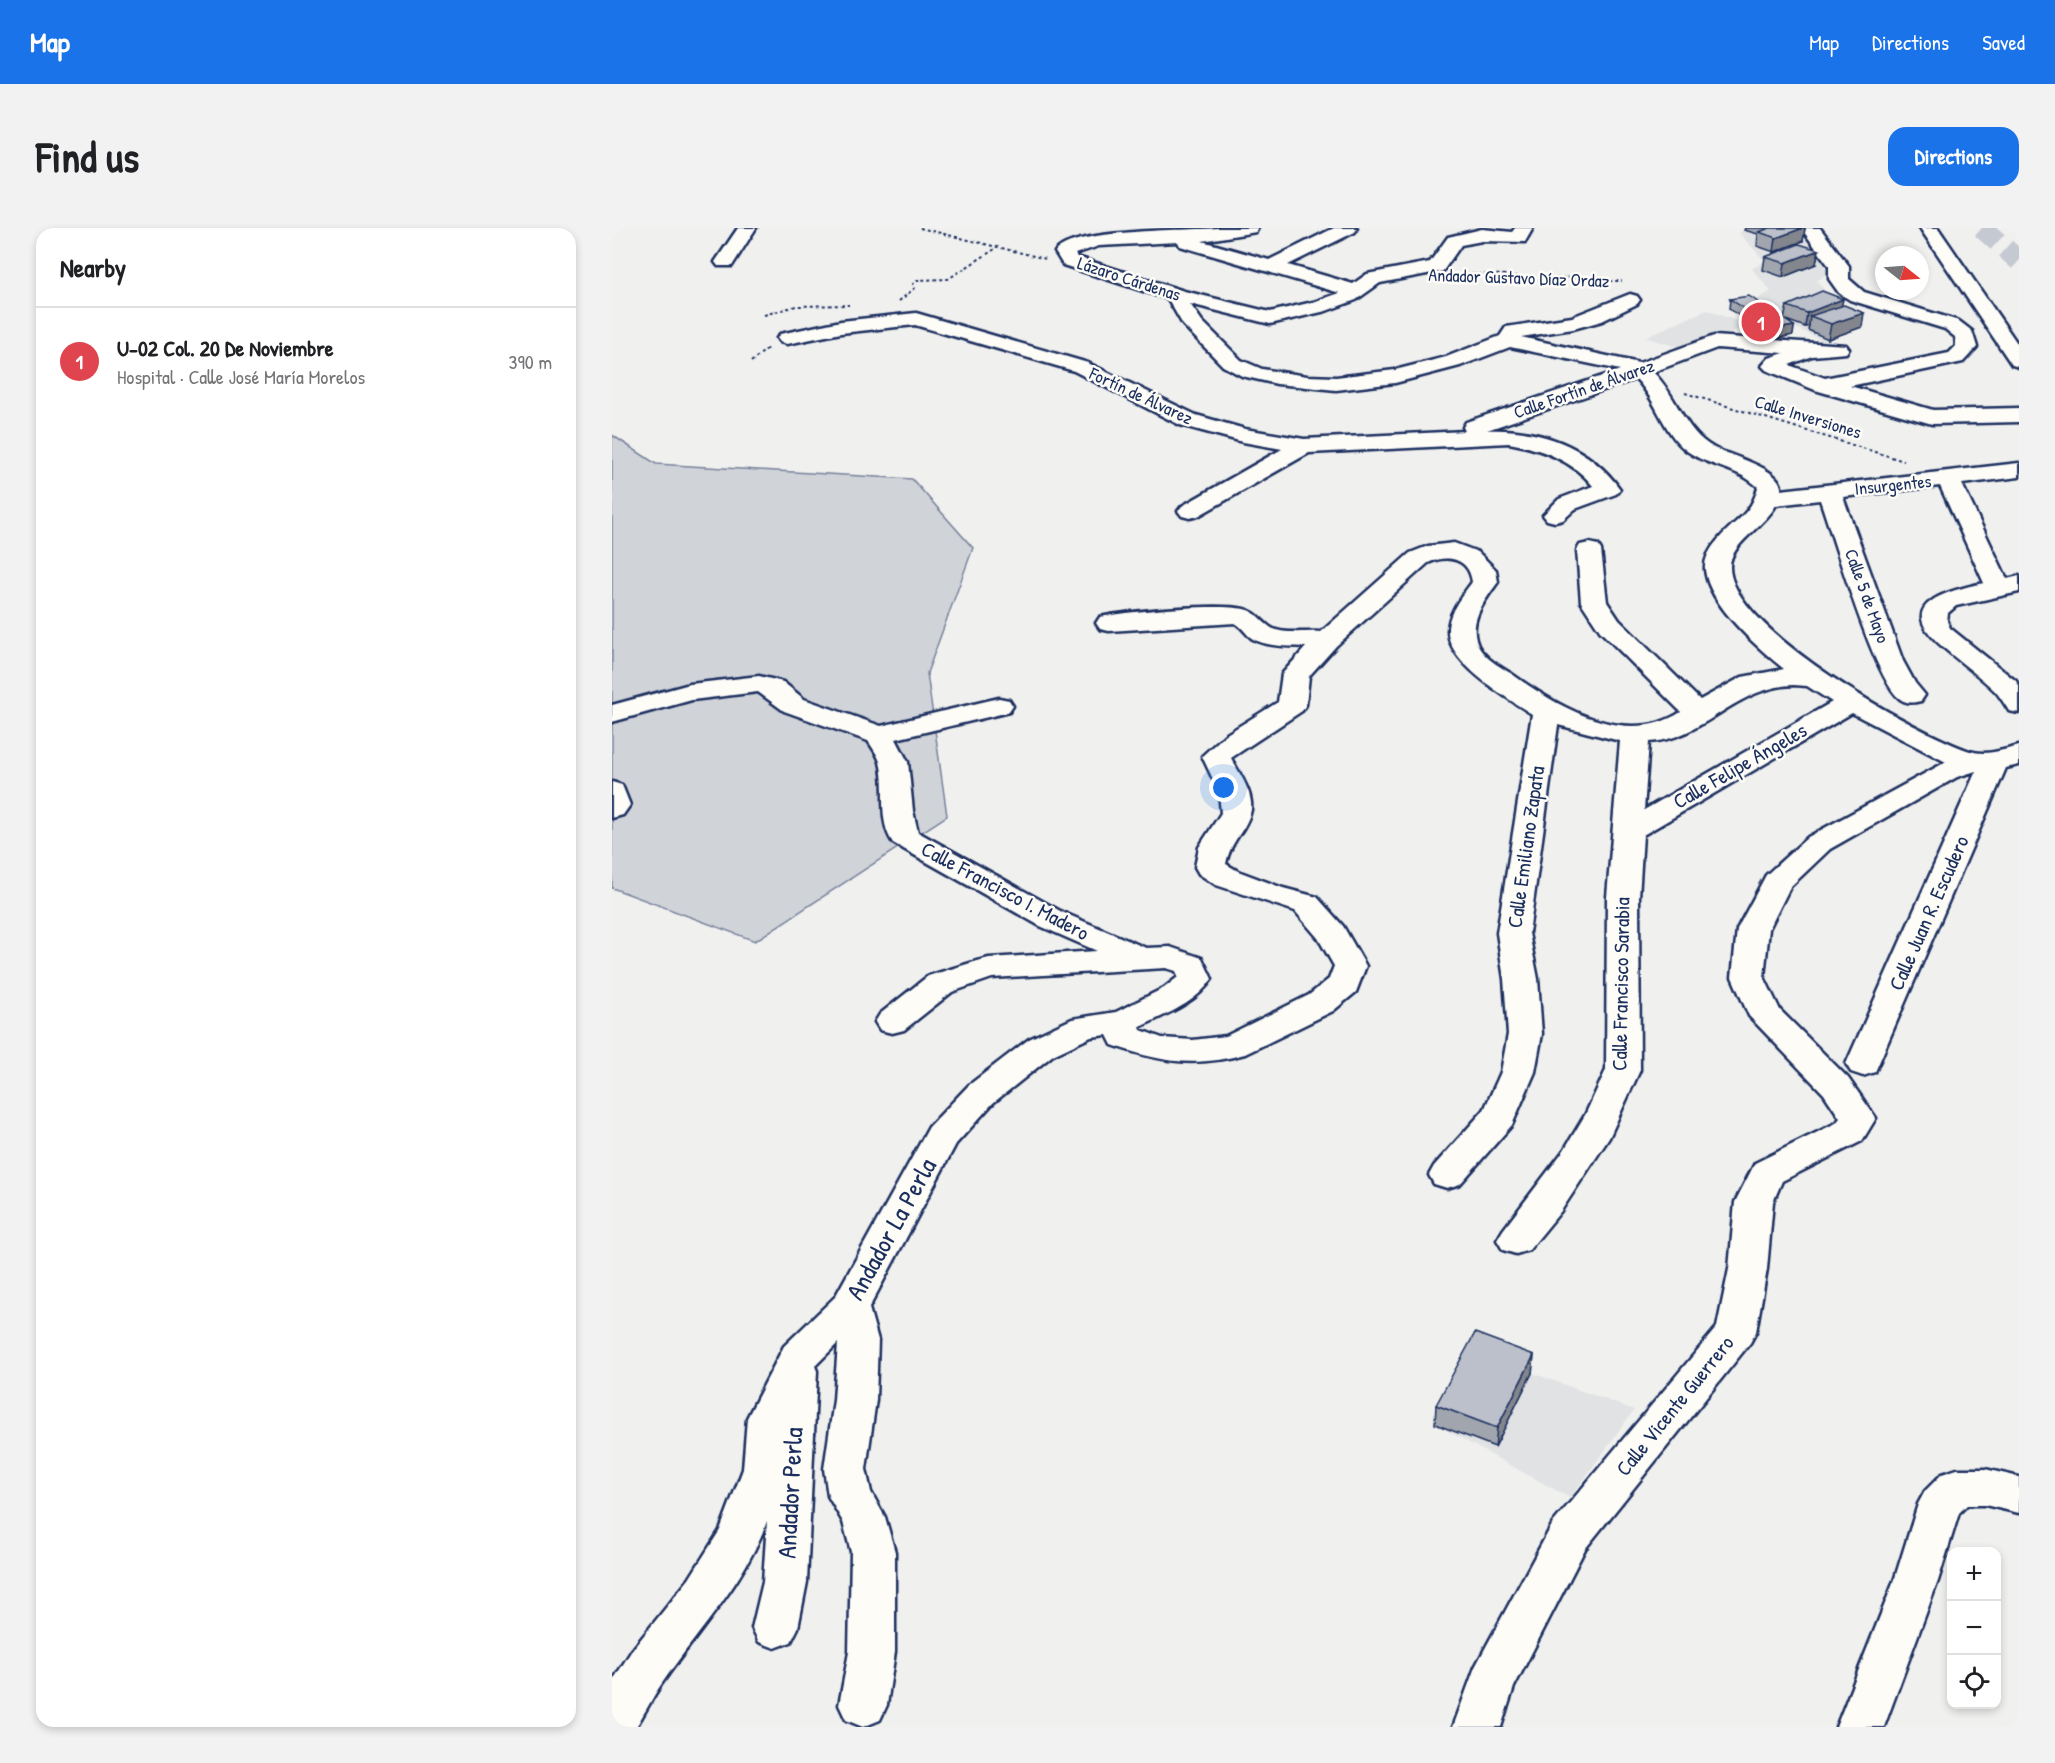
<!DOCTYPE html>
<html lang="en">
<head>
<meta charset="utf-8">
<style>
  body { margin:0; font-family:"Patrick Hand",sans-serif; background:#f2f2f2; color:#202124 }
  .controls { position:absolute; right:18px; bottom:18px; display:grid; overflow:hidden; border-radius:12px; box-shadow:0 3px 9px #0003 }
  .controls button { width:54px; height:54px; display:grid; place-items:center; padding:0; border:0; border-bottom:2px solid #e0e0e0; background:#fff; color:#202124; font:30px sans-serif }
  .compass { position:absolute; left:1263px; top:18px; width:54px; height:54px; border-radius:50%; background:#fff; box-shadow:0 3px 9px #0003; rotate:107deg }
  .you { position:absolute; left:612px; top:560px; width:21px; height:21px; margin:-15px; border:4px solid #fff; border-radius:50%; background:#1a73e8; box-shadow:0 0 0 9px #1a73e833 }
  .badge { display:grid; place-items:center; width:39px; height:39px; border-radius:50%; background:#1a73e8; color:#fff; font-size:20px; font-weight:700 }
  .pin { position:absolute; translate:-50% -50%; border:3px solid #fff; box-shadow:0 2px 6px #0006 }
  .list { margin:0; padding:0; list-style:none }
  h2 { display:flex; justify-content:space-between; align-items:center; height:78px; margin:0; padding:0 24px; font-size:26px }
  h2 small { font-size:20px; font-weight:400; color:#757577 }
  .list li { display:grid; grid-template-columns:39px 1fr auto; gap:18px; align-items:center; box-sizing:border-box; height:108px; padding:0 24px; border-top:2px solid #e0e0e0 }
  .list b { display:block; font-size:22px; white-space:nowrap }
  .list p { margin:0; font-size:20px; white-space:nowrap; color:#757577 }
  .list em { font-size:20px; font-style:normal; color:#757577 }
  .icon { flex:none; width:33px; height:33px; fill:none; stroke:currentColor; stroke-width:2; stroke-linecap:round; stroke-linejoin:round }
  .map { position:relative; flex:none; width:1407px; height:1499px; overflow:hidden; border-radius:18px }
  header { display:flex; align-items:center; gap:36px; box-sizing:border-box; height:84px; padding:0 30px; background:#1a73e8; color:#fff }
  header strong { font-size:28px }
  nav { display:flex; gap:33px; margin-inline-start:auto; font-size:21px }
  .intro { display:flex; align-items:center; justify-content:space-between; box-sizing:border-box; height:144px; padding:0 36px }
  h1 { margin:0; font-size:42px }
  .button { padding:15px 27px; border-radius:18px; background:#1a73e8; color:#fff; font-size:21px; font-weight:700 }
  main { display:flex; gap:36px; padding:0 36px }
  aside { flex:1; background:#fff; border-radius:18px; box-shadow:0 3px 9px #0003 }
  .map>svg:first-child { display:block }
</style>
</head>
<body>
<header>
<strong>Map</strong>
<nav><a>Map</a><a>Directions</a><a>Saved</a></nav>
</header>
<div class="intro"><h1>Find us</h1><a class="button">Directions</a></div>
<main>
<aside>
<h2>Nearby<small></small></h2>
<ul class="list">
<li><span class="badge" style="background:#e0444e">1</span><div><b>U-02 Col. 20 De Noviembre</b><p>Hospital · Calle José María Morelos</p></div><em>390 m</em></li>
</ul>
</aside>
<div class="map">
<svg width="1407" height="1499" viewBox="0 0 1407 1499">
  <rect width="100%" height="100%" fill="#f0f0ee"/>
  <filter id="ink" filterUnits="userSpaceOnUse"><feTurbulence type="fractalNoise" baseFrequency=".0167" numOctaves="2"/><feDisplacementMap in="SourceGraphic" scale="12" xChannelSelector="R" yChannelSelector="G"/><feConvolveMatrix kernelMatrix="1 2 1 2 8 2 1 2 1" color-interpolation-filters="sRGB"/></filter>
  <g filter="url(#ink)">
    <g fill="#e0e2e3">
      <path d="M1136,0H1187L1210,32L1215,45L1205,53L1220,72L1253,98L1211,113L1137,77L1159,63L1140,41L1153,33L1127,5Z"/>
      <path d="M1095,82L1135,97L1078,123L1033,109Z"/>
      <path d="M862,1124L1022,1182L958,1270L823,1196Z"/>
    </g>
    <path fill="#d0d3d8" stroke="#76819b" stroke-width="1.5" d="M0,207L44,236L300,251L361,320L315,445L335,588L143,713L0,660Z"/>
    <g fill="none" stroke-linecap="round" stroke-linejoin="round">
      <path stroke="#c5c9d1" stroke-width="21" stroke-dasharray="21 10" stroke-linecap="butt" d="M1370,0L1407,33"/>
      <defs>
        <g id="minor">
          <path d="M126,0H144L120,38H106L103,34Z"/>
          <path d="M606,0H646L644,4L590,13L657,32L722,0H745L743,4L676,37L741,56L755,46L818,34L836,9L870,1L900,4L903,0H921L913,14L870,13L849,17L831,43L768,55L744,72L714,83L658,96L578,76L590,93L629,132L650,141L695,148L724,149L783,142L834,129L888,108L894,99L960,89L1018,66L1025,68L1028,72L1025,76L990,93L961,101L909,109L1027,135L1102,108L1234,117L1237,121L1234,125L1200,128L1177,137L1213,150L1337,125L1344,118L1343,109L1333,101L1238,72L1227,65L1217,51V38L1189,0H1208L1237,38V51L1252,64L1347,93L1360,103L1365,119L1351,134L1238,158L1321,182L1407,180V194L1320,196L1203,162L1154,142L1150,138L1157,130L1172,125L1105,120L1041,144C1065,167 1071,203 1102,220C1116,227 1172,241 1169,262L1407,235V249L1350,256L1395,351L1407,348V364L1344,378L1336,385L1335,393L1338,400L1404,453L1407,458V485L1397,483C1393,477 1389,470 1384,464C1342,421 1247,380 1372,355L1328,258L1231,269L1291,433L1303,455L1313,467L1309,473C1301,475 1294,476 1287,470C1261,448 1222,311 1208,272L1164,277C1153,298 1118,316 1118,338C1116,400 1304,505 1358,523C1374,528 1391,522 1407,518V537L1394,540L1263,844L1251,848L1239,844L1234,836L1364,543L1345,549L1218,621L1178,659L1157,701L1152,749L1168,782L1236,850L1264,890L1250,913L1170,953L1161,974L1155,1041L1144,1104L1138,1115L973,1321L902,1459L889,1499H841L863,1439L941,1295L1105,1099L1117,1041L1123,974L1143,935L1224,895L1228,890L1212,866L1137,788L1120,749L1125,701L1154,647L1196,609L1334,534L1240,485L1031,607L1027,669L1028,842L997,910L949,983L917,1022L904,1026L891,1022L885,1012L891,1002L952,922L973,887L994,842L995,669L1008,513L946,497L917,705L926,751L930,806L923,844L900,897L848,956L835,960L822,956L817,947L822,938L872,882L889,844L896,806L892,751L885,705L920,486C895,470 836,435 836,403C836,384 850,368 860,354C857,330 835,326 816,335L724,418L697,448L694,477L690,483L619,530C627,545 644,568 638,586C632,605 619,612 614,636L626,643L671,660L705,669L731,698L754,738L744,764L721,783L633,826C582,840 548,834 500,817L495,807L479,809L441,827L381,875L344,916L257,1080L266,1112L264,1172L254,1241L259,1264L273,1289L283,1324V1424L275,1477L268,1492L251,1499L234,1492L227,1477L237,1424L239,1324L231,1294L216,1268L212,1241L222,1172L226,1115L203,1138L205,1143L195,1354L186,1400L179,1414L163,1420L147,1414L140,1400L151,1354L155,1293C133,1354 89,1399 53,1451C42,1466 34,1483 24,1499H0V1454L20,1422L77,1351L108,1302L131,1241L135,1190L172,1118L223,1069L317,899L357,857L417,811L460,791L504,784L552,760L566,749L564,743L554,740L380,750L340,764L292,802L280,805L268,802L263,794L268,786L316,748L365,733L377,730L485,723L428,698L281,615C265,592 275,560 268,534C266,527 260,519 256,513L172,483L146,464L80,472L0,494V477L78,456L147,448L171,454L192,471L269,498L387,470L397,472L401,478L397,484L284,511L296,534L301,583L306,604L450,684L534,720L558,719L590,730L600,751C583,776 554,786 528,799L529,802L550,810L581,812L614,808L697,767L717,751L722,738L706,710L683,683L604,657L587,646L583,639L587,619L609,585L607,564L590,528L613,507L666,474L670,446L694,419C677,418 656,419 641,411C634,407 631,399 623,395L497,403L488,401L484,395L488,389C516,383 605,375 632,381C645,384 648,392 658,399C669,407 695,403 709,404L798,325L816,318L842,315L866,324L884,342L886,354C874,371 858,390 864,412C868,428 887,438 900,446C946,479 1014,520 1069,484L988,403L969,374L965,322L968,317L977,315L986,317L989,322L995,374L1007,392L1088,472L1130,449L1172,441C1146,420 1097,377 1093,342C1092,331 1098,321 1105,313C1122,292 1139,288 1146,259C1127,240 1097,239 1075,223C1051,205 1045,172 1024,151L875,202C927,200 978,218 1008,261L1004,266L963,281L951,292L943,294L935,292L931,287L947,271L981,258C960,232 929,221 897,215L697,225L586,288L578,290L570,288L566,283L570,278L670,221L631,214L568,197L462,143L303,97L229,105L175,116L168,114L165,110L168,106L229,93L304,85L476,135L584,187L633,201L692,211L853,203L851,199L854,194L1008,142L898,119L848,138L783,155L724,162L665,156L630,148L611,138L571,97L556,71L451,37L443,24C460,0 574,3 606,0ZM566,14L568,18L728,65L701,74L658,84L572,63L465,29L463,26L487,18ZM1182,457L1195,458L1220,474L1032,582L1037,514C1093,511 1121,459 1182,457Z"/>
          <path d="M1308,0H1326L1407,118V139L1400,137Z"/>
          <path d="M0,554L10,557L18,577L11,587L0,590Z"/>
          <path d="M1345,1241H1373L1407,1249V1285L1373,1277H1355L1347,1285L1326,1353L1272,1499H1224L1282,1353L1306,1276L1313,1263L1330,1246Z"/>
        </g>
      </defs>
      <use href="#minor" stroke="#1b2f5e" stroke-width="5"/>
      <g stroke="#1b2f5e" stroke-width="2" stroke-dasharray="3 3" stroke-linecap="butt">
        <path d="M308,0L434,31"/>
        <path d="M843,50L856,46L898,47L920,52L965,49L981,53H1010"/>
        <path d="M287,73L303,60L301,56L305,52L336,51L383,21"/>
        <path d="M152,87L184,78L237,77"/>
        <path d="M139,134L157,119"/>
        <path d="M1073,165L1292,233"/>
      </g>
      <use href="#minor" fill="#fdfcf7" fill-rule="evenodd"/>
    </g>
    <g fill="#a1a5ae" stroke="#1b2f5e" stroke-width="1.5">
      <path d="M1133,0H1193L1191,13L1162,24L1145,18L1146,6L1132,2Z"/>
      <path d="M1153,29L1204,36L1171,49L1151,42Z"/>
      <path d="M1118,71L1172,91L1175,78L1229,77L1250,99L1216,111L1196,102L1197,98L1193,99L1174,92L1182,98L1181,107L1162,111L1117,81Z"/>
      <path d="M922,1127L920,1145L883,1219L823,1196L824,1177Z"/>
    </g>
    <g fill="#83868d" stroke="#1b2f5e" stroke-width="1.5">
      <path d="M1191,0H1193L1191,13L1162,24L1164,10Z"/>
      <path d="M1207,22L1204,36L1171,49L1173,35Z"/>
      <path d="M1231,71L1228,85L1198,88L1197,98L1193,99L1195,85Z"/>
      <path d="M1252,85L1250,99L1216,111L1219,96Z"/>
      <path d="M1182,98L1181,107L1162,111L1163,101Z"/>
      <path d="M922,1127L920,1145L883,1219L885,1200Z"/>
    </g>
    <g fill="#bbc0ca" stroke="#1b2f5e" stroke-width="1.5">
      <path d="M1158,0H1191L1164,10L1147,4Z"/>
      <path d="M1187,16L1207,22L1173,35L1153,29Z"/>
      <path d="M1210,63L1231,71L1195,85L1175,78Z"/>
      <path d="M1137,68L1182,98L1163,101L1118,71Z"/>
      <path d="M1232,77L1252,85L1219,96L1198,88Z"/>
      <path d="M863,1105L922,1127L885,1200L824,1177Z"/>
    </g>
  </g>
  <g text-anchor="middle" stroke-width="5" stroke-linejoin="round" paint-order="stroke">
    <g font-size="18" fill="#1b2f5e" stroke="#fdfcf7">
      <text transform="translate(907 50) rotate(2)" y="6">Andador Gustavo Díaz Ordaz</text>
      <text transform="translate(517 51) rotate(18)" y="6">Lázaro Cárdenas</text>
      <text transform="translate(972 161) rotate(-19)" y="6">Calle Fortín de Álvarez</text>
      <text transform="translate(529 168) rotate(25)" y="6">Fortín de Álvarez</text>
      <text transform="translate(1196 189) rotate(17)" y="6">Calle Inversiones</text>
      <text transform="translate(1281 257) rotate(-6)" y="6">Insurgentes</text>
      <text transform="translate(1255 368) rotate(70)" y="6">Calle 5 de Mayo</text>
    </g>
    <g font-size="21" fill="#1b2f5e" stroke="#fdfcf7">
      <text transform="translate(1128 538) rotate(-30)" y="7">Calle Felipe Ángeles</text>
      <text transform="translate(914 619) rotate(-82)" y="7">Calle Emiliano Zapata</text>
      <text transform="translate(393 663) rotate(28)" y="7">Calle Francisco I. Madero</text>
      <text transform="translate(1317 685) rotate(-66)" y="7">Calle Juan R. Escudero</text>
      <text transform="translate(1009 756) rotate(-89)" y="7">Calle Francisco Sarabia</text>
      <text transform="translate(1063 1178) rotate(-51)" y="7">Calle Vicente Guerrero</text>
    </g>
    <g font-size="26" fill="#1b2f5e" stroke="#fdfcf7">
      <text transform="translate(279 1001) rotate(-61)" y="9">Andador La Perla</text>
      <text transform="translate(178 1265) rotate(-87)" y="9">Andador Perla</text>
    </g>
  </g>
</svg>
<div class="controls">
<button>+</button>
<button>−</button>
<button><svg class="icon" aria-label="locate" viewBox="0 0 24 24"><circle cx="12" cy="12" r="6"/><path d="M12 2v4M12 18v4M2 12h4M18 12h4"/></svg></button>
</div>
<svg class="compass" viewBox="-18 -18 36 36"><path d="M0-13l5 13h-10z" fill="#e53935"/><path d="M0 13l5-13h-10z" fill="#757577"/></svg>
<div class="you"></div>
<div class="pin badge" style="left:1149px;top:94px;background:#e0444e">1</div>
</div>
</main>
</body>
</html>
